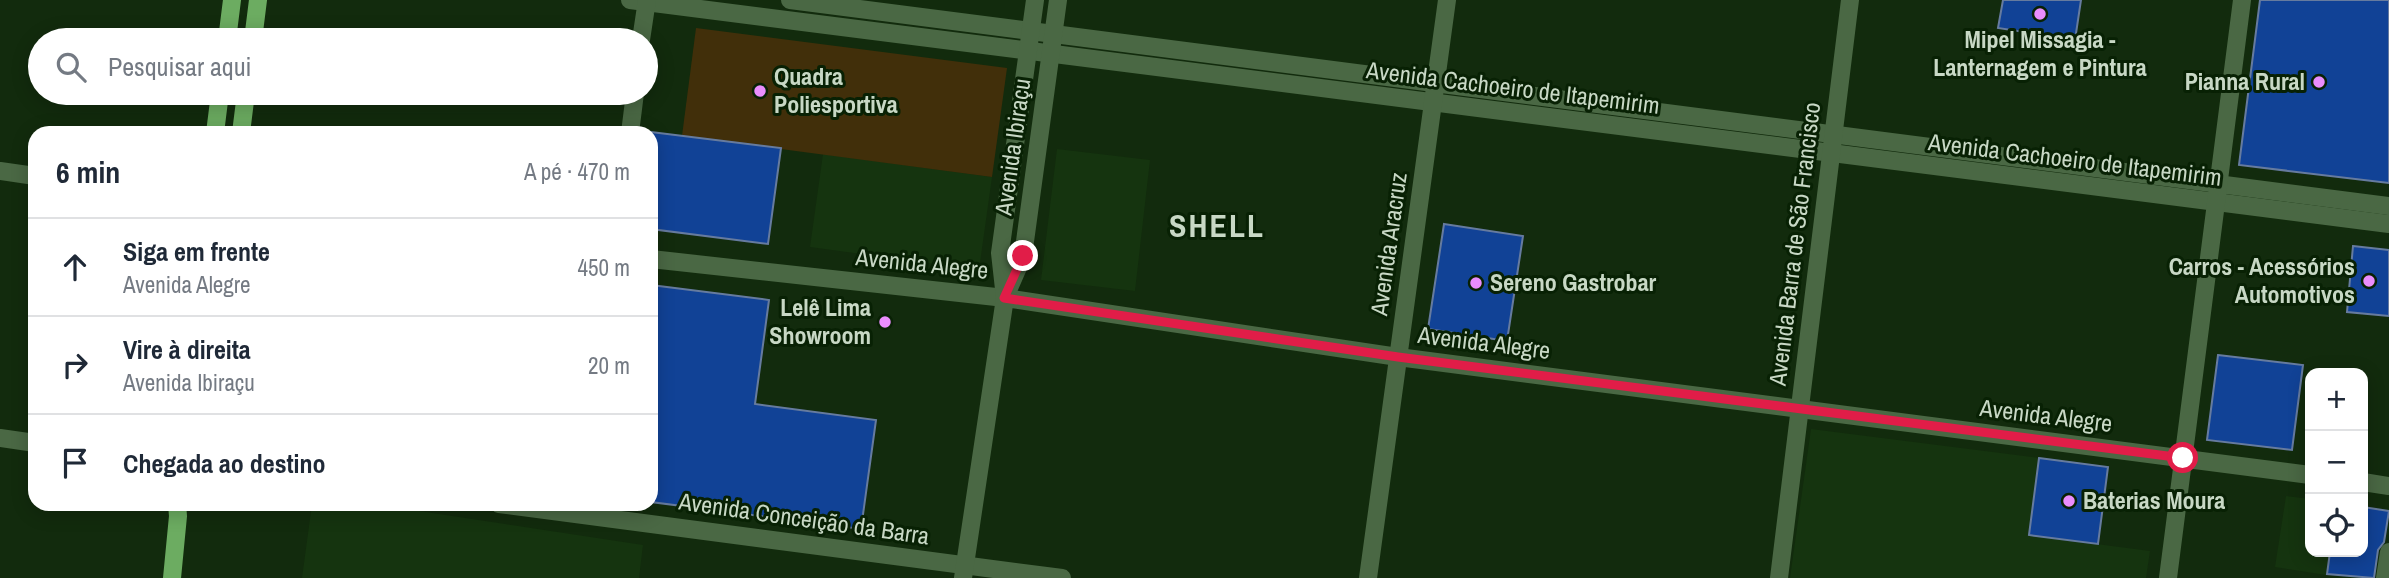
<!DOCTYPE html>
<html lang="pt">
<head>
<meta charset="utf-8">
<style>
  body { margin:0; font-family:"Archivo Narrow",sans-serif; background:#f6f6f7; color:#1f2937 }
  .controls { position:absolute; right:21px; bottom:21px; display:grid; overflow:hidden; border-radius:14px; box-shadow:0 4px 18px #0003 }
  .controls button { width:63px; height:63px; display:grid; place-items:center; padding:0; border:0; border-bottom:2px solid #e0e1e3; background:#fff; color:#1f2937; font:35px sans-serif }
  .stop { position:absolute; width:21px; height:21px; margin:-16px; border:5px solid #e11d48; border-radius:50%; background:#fff }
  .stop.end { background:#e11d48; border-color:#fff; box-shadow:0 2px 7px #0008 }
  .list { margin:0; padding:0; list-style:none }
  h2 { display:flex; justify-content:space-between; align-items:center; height:91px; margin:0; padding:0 28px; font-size:30px }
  h2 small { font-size:23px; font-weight:400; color:#747a83 }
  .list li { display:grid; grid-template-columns:46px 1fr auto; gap:21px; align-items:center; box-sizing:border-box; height:98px; padding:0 28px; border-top:2px solid #e0e1e3 }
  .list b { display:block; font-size:26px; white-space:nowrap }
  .list p { margin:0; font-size:23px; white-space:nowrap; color:#747a83 }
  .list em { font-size:23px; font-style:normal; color:#747a83 }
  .icon { flex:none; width:38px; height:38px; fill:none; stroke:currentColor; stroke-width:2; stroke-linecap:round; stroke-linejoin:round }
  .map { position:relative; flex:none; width:2389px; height:578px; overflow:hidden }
  .search { position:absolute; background:#fff; box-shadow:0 4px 18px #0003; left:28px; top:28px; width:630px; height:77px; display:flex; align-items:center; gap:18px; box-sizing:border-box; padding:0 24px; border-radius:38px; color:#747a83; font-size:26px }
  .panel { position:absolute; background:#fff; box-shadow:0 4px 18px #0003; left:28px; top:126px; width:630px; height:385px; border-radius:21px }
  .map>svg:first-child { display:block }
</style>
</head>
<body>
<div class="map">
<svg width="2389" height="578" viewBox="0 0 2389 578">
  <rect width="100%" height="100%" fill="#122b0d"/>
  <g fill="#15340f">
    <path d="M1057,149L1150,160L1135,291L1041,280Z"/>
    <path d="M823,154L992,177L979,270L810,247Z"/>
    <path d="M1811,429L2039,458L2029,535L2150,551L2146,578H1790Z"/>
    <path d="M2286,496L2310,499V552H2330L2326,575L2275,567Z"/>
    <path d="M312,504H373L643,545L639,578H302Z"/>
  </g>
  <path fill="#412f0a" d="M696,28L1007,68L992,177L682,136Z"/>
  <g fill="#114296" stroke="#667b9f" stroke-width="2">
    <path d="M2003,0H2081L2075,40L1998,28Z"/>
    <path d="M2260,0H2389V183L2239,165Z"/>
    <path d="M651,132L781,148L768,244L651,229Z"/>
    <path d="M1444,224L1523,236L1507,341L1428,329Z"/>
    <path d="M2353,246L2389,250V316L2347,312Z"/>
    <path d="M651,285L769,300L755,404L876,420L861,529L651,502Z"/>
    <path d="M2218,355L2303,365L2292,450L2207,440Z"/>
    <path d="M2039,458L2108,467L2098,544L2029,535Z"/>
    <path d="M2363,507L2389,511L2384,542L2378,550L2374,578L2327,574L2330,552H2363Z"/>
  </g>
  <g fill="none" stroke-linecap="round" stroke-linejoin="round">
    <g stroke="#4a6844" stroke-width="18">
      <path d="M630,0L2389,224"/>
      <path d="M790,0L2389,206"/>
      <path d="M641,40L647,0"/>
      <path d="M630,133L635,93"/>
      <path d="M0,171L35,176"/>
      <path d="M651,259L1005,298L1398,357L2310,475"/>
      <path d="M1006,295L1023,256L1058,0"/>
      <path d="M0,438L35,443"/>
      <path d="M2363,482L2389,486"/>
      <path d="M499,504L1062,578"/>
      <path d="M963,578L1005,298L1000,253L1035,0"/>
      <path d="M1368,578L1447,0"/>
      <path d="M1779,578L1850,0"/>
      <path d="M2168,578L2242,0"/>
      <path d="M2385,578L2389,552"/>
    </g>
    <g stroke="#6cac61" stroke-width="18">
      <path d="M227,40L232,0"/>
      <path d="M253,40L258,0"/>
      <path d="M215,133L220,93"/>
      <path d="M241,133L246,93"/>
      <path d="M172,578L178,516L177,504"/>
    </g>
  </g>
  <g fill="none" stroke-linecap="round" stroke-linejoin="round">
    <path stroke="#e11d48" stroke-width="9" d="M1023,256L1004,298L1398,357L2183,458"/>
  </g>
  <g fill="#ea8dfd" stroke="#082104" stroke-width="2.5">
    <circle cx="2040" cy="14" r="7"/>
    <circle cx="2319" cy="82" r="7"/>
    <circle cx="760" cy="91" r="7"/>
    <circle cx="2369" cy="281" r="7"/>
    <circle cx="1476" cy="283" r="7"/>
    <circle cx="885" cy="322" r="7"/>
    <circle cx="2069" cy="501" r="7"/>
  </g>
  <g text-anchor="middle" stroke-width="6" stroke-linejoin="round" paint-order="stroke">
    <g font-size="24" font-weight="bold" fill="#c8d8c5" stroke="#082104" text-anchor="start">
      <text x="2040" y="48" text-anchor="middle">Mipel Missagia -<tspan x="2040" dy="28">Lanternagem e Pintura</tspan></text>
      <text x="774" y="85">Quadra<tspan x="774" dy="28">Poliesportiva</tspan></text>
      <text x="2305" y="90" text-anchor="end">Pianna Rural</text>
      <text x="2355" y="275" text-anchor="end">Carros - Acessórios<tspan x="2355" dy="28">Automotivos</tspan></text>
      <text x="1490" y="291">Sereno Gastrobar</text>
      <text x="871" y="316" text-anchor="end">Lelê Lima<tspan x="871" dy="28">Showroom</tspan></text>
      <text x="2083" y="509">Baterias Moura</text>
    </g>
    <g font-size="24" fill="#c8d8c5" stroke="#082104">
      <text transform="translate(1513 88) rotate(7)" y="8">Avenida Cachoeiro de Itapemirim</text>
      <text transform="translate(1013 147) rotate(-82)" y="8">Avenida Ibiraçu</text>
      <text transform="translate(2075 160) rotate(7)" y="8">Avenida Cachoeiro de Itapemirim</text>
      <text transform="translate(1389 244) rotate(-82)" y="8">Avenida Aracruz</text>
      <text transform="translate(1795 244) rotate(-83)" y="8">Avenida Barra de São Francisco</text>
      <text transform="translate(922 264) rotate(6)" y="8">Avenida Alegre</text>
      <text transform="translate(1484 343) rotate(7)" y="8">Avenida Alegre</text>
      <text transform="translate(2046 416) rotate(7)" y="8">Avenida Alegre</text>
      <text transform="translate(804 519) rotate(8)" y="8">Avenida Conceição da Barra</text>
    </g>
    <g font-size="32" font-weight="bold" letter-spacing="2" fill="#c8d8c5" stroke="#082104">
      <text x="1217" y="237">SHELL</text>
    </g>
  </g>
</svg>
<div class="controls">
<button>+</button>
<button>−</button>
<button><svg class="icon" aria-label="locate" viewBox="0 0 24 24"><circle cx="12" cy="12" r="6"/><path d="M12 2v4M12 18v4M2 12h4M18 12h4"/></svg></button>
</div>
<div class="stop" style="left:2183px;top:458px"></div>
<div class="stop end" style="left:1023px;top:256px"></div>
<div class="search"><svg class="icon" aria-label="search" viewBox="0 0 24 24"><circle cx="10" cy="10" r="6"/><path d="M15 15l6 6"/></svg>Pesquisar aqui</div>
<section class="panel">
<h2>6 min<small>A pé · 470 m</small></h2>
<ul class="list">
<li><svg class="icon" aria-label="ahead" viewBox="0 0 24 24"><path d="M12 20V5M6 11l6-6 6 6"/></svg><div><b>Siga em frente</b><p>Avenida Alegre</p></div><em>450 m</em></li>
<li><svg class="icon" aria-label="right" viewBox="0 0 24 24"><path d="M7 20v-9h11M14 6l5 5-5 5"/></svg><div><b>Vire à direita</b><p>Avenida Ibiraçu</p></div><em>20 m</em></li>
<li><svg class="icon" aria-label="arrive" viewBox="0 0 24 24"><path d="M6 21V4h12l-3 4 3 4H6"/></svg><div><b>Chegada ao destino</b></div></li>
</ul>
</section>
</div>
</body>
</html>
